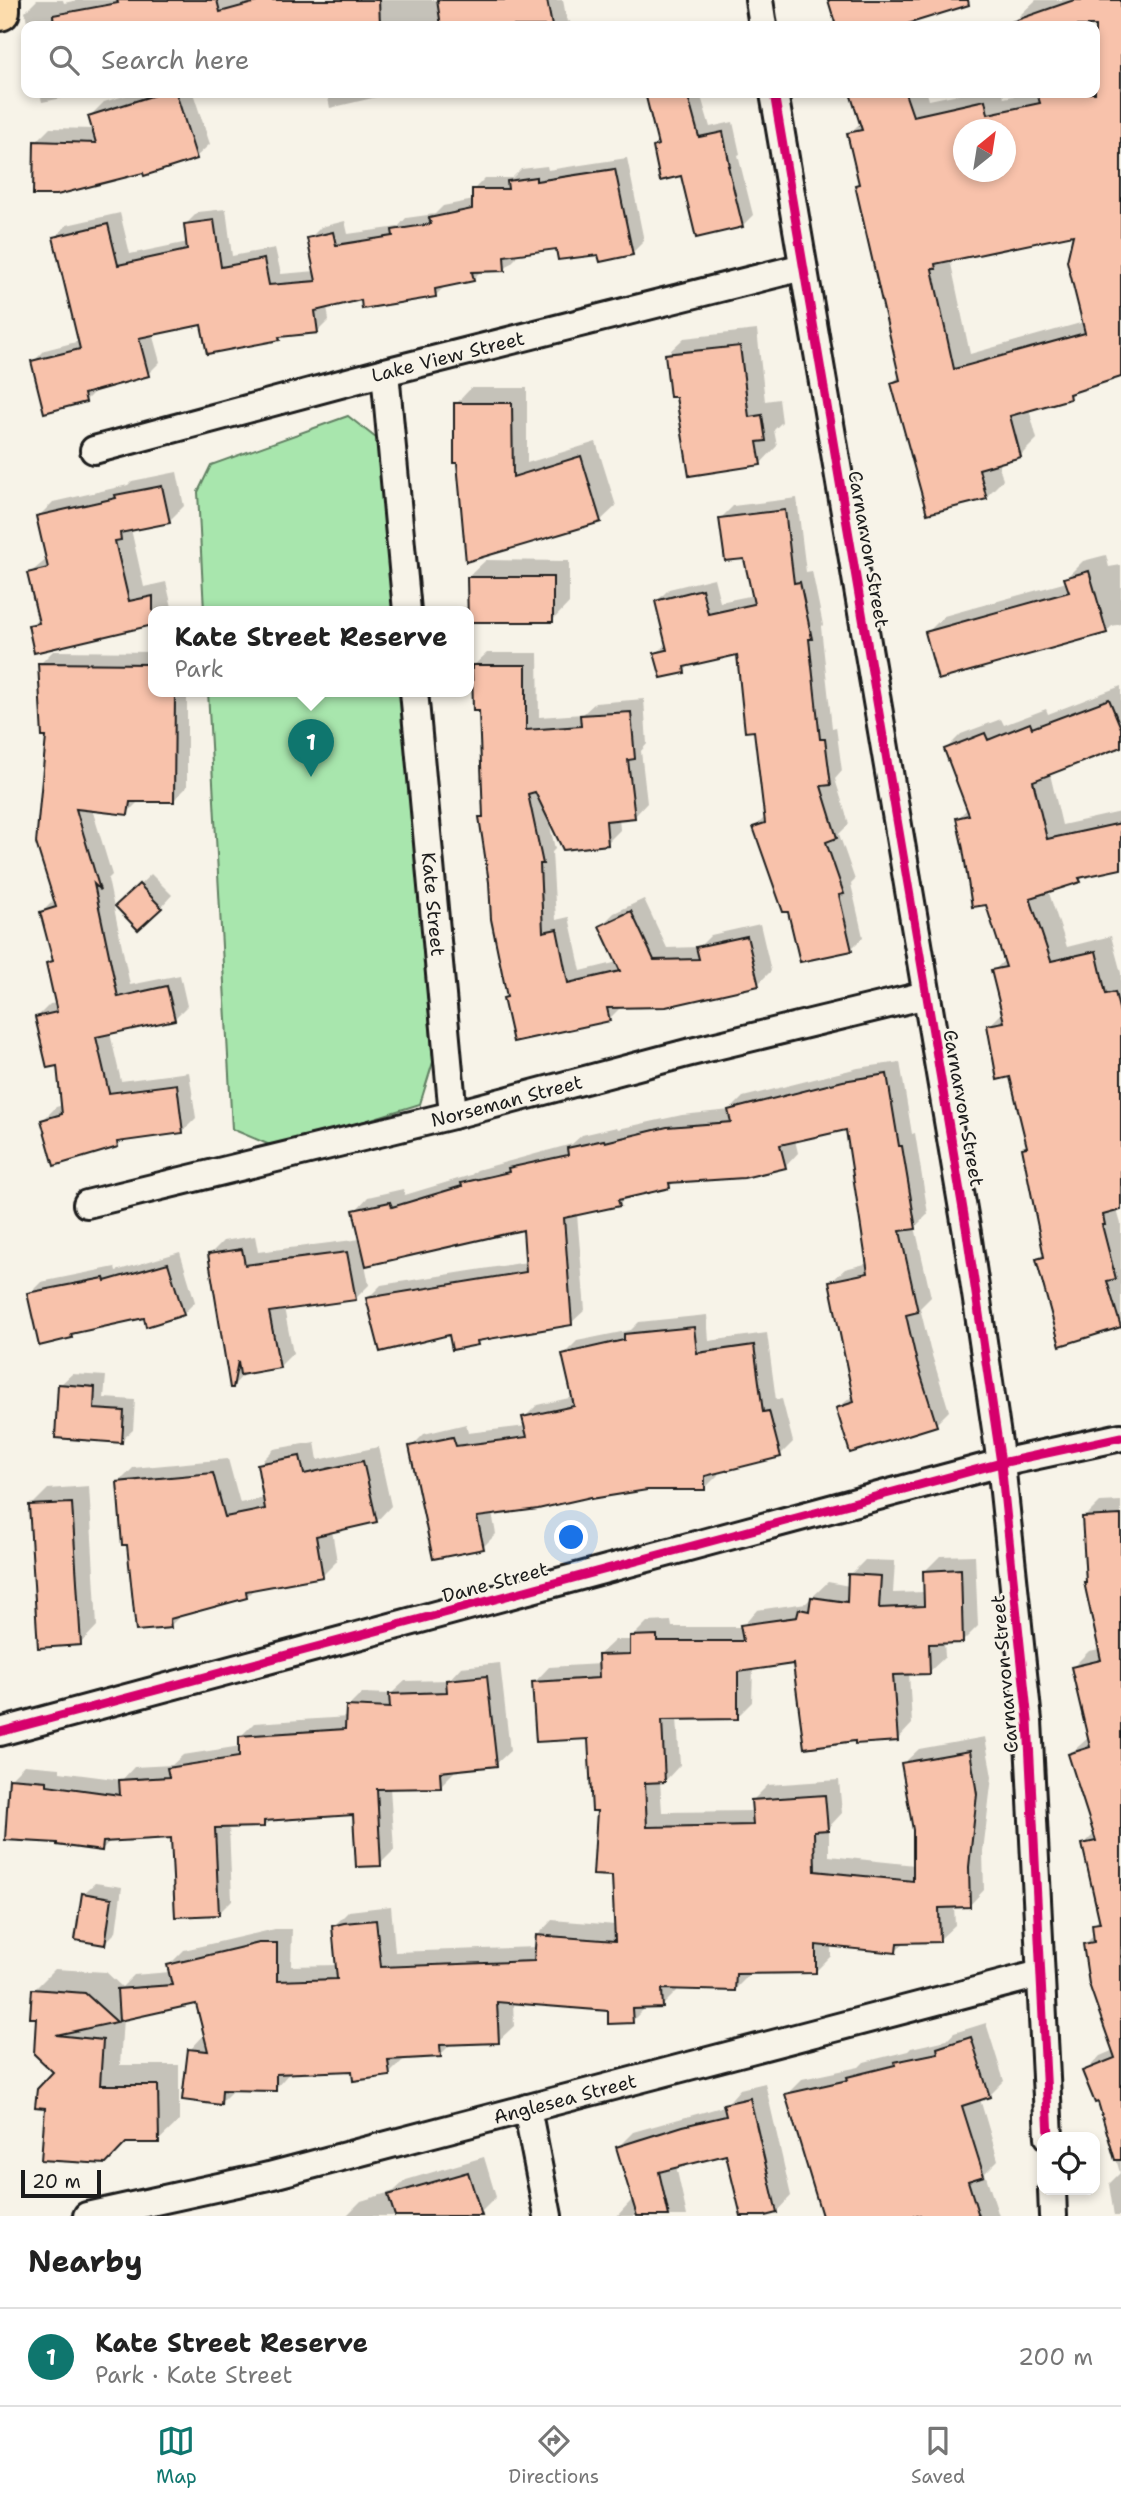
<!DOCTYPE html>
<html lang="en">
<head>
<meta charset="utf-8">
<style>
  body { margin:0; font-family:"Shantell Sans",sans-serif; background:#f2f2f2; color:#222 }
  .controls { position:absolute; right:21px; bottom:21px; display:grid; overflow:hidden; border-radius:14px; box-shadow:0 4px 10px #0003 }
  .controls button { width:63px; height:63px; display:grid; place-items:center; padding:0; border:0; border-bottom:2px solid #e0e0e0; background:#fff; color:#222; font:35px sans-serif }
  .compass { position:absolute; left:953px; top:119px; width:63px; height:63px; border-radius:50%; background:#fff; box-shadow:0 4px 10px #0003; rotate:30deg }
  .scale { position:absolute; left:21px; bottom:18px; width:80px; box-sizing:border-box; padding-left:7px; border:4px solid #1c1c1c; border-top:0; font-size:19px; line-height:24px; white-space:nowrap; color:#1c1c1c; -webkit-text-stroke:5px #f7f3e8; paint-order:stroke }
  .you { position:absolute; left:572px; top:1538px; width:24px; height:24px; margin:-18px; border:5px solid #fff; border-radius:50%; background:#1a73e8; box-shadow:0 0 0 10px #1a73e833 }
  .badge { display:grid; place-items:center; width:46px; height:46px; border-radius:50%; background:#0f766e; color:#fff; font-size:23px; font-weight:700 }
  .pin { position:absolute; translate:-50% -58px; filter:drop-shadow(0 2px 4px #0008) }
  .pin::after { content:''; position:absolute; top:37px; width:24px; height:21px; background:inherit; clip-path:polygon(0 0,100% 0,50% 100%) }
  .popup { position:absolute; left:148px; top:606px; width:326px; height:91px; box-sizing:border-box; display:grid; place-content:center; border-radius:14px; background:#fff; filter:drop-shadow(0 2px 5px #0005); font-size:23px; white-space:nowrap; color:#767676 }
  .popup b { font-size:26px; color:#222 }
  .popup::after { content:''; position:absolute; left:50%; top:100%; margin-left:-14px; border:14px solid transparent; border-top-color:#fff }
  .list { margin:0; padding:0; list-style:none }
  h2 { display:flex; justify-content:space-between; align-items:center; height:91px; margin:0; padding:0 28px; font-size:30px }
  h2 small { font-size:23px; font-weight:400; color:#767676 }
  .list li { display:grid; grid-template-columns:46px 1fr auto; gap:21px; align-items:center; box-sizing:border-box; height:98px; padding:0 28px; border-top:2px solid #e0e0e0 }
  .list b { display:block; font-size:26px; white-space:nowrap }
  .list p { margin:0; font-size:23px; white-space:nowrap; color:#767676 }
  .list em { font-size:23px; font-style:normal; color:#767676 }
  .icon { flex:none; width:38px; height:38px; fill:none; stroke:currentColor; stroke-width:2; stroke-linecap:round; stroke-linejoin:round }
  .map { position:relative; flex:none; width:1121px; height:2216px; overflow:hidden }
  .search { position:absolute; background:#fff; box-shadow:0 4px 10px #0003; left:21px; right:21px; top:21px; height:77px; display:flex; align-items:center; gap:18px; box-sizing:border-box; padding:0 24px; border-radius:14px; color:#767676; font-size:26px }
  .sheet { height:189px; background:#fff }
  nav { display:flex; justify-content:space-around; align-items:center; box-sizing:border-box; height:98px; border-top:2px solid #e0e0e0; background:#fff; font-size:19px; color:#767676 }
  nav a { display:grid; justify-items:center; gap:4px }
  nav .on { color:#0f766e }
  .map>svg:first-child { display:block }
</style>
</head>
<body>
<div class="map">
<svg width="1121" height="2216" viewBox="0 0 1121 2216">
  <rect width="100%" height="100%" fill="#f7f3e8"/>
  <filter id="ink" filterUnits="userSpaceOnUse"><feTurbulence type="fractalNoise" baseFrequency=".0143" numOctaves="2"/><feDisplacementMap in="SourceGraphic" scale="14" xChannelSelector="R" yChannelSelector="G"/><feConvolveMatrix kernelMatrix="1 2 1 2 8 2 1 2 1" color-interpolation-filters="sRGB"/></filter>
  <g filter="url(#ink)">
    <g fill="#a8e6ad" stroke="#628164" stroke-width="2">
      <path d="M348,416L381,442L395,611H204L198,492L211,465Z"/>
      <path d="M208,691H402L433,1062L420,1104L277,1148L232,1129Z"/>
    </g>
    <g fill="#0003" fill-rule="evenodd">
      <path d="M37,0H63L64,3L78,0H563L567,22L570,21L571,26H499V22L468,26H28L25,12Z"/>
      <path d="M830,0H951L905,23L906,26H830L836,18Z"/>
      <path d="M1036,0H1121V376L1078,389L1069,397L1029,409L1037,439L1020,456L998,462L1003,480L986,497L893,383L900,375L857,186L861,182L849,134L861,122L852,93H927L929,100L963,93H1003L1004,98L1029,93H1095V26H1023L1019,16ZM964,130H1006V172H964ZM1075,232L1084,322L970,354L950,259Z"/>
      <path d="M40,93H89L42,102Z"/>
      <path d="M134,93H193L210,144L196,157L36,142L50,128L94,129L90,116L104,102Z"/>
      <path d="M327,93H429L427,95L381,96L330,108Z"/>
      <path d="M645,93H700L710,127L733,122L740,154L738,155L753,215L742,226L655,147L659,143Z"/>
      <path d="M627,158L644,241L632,253H600L558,247L516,253V258L504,270H482L473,279L447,284L435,296L362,298L327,306L329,320L317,332L281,335L279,338L203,323L152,333L160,362L148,374L97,389L85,401L33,362L45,350L80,341L55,237L67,225L120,213L130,254L188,242L186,224L198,212L226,209L232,256L275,248L281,274L316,271L309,239L321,227L345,221L348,234L398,227L406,218L435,214L443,206L474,200L473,190L485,178H512L521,169L547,166L548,170Z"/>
      <path d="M757,330L765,401L779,399L782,422L774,430L777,446L760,464L678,395L666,355L684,338Z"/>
      <path d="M471,388H527V463L596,442L616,506L600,521L468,560L456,404Z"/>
      <path d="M177,472L184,506L169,521L131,529L144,587L166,582L172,607L168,611H154V623L36,651L30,626L39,617L29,574L48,558L38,517L53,502L128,485L132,481Z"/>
      <path d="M797,498L806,572L812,571L823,625L821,627L832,728L836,727L842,771L835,779L849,824L839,834L855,880L851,884L863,937L851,949L789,911L785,912L755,827L766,816L755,729L738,653L692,663L684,671L656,654L667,643L657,601L669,589L714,578L720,602L754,595L746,557L721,518L733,506Z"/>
      <path d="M1106,555L1109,567L1121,565V624L1112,626L1106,632L927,633L944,616L1067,582L1066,578L1083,561Z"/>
      <path d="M486,560L569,561V603L552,621L468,577Z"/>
      <path d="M53,651L154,652V691H187V787L174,800H140L127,813L92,809L112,875L108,879L130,985L180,975L187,1006L174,1019L110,1033L121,1081L189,1072L196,1118L183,1131L124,1139L117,1146L43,1120L56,1107L63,1105L58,1064L37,1017L50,1004L57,1003L48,963L54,958L42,912L55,899L48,735L40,664Z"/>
      <path d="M487,653H538L539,717L583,714L595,703L644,699L647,744L641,751L647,803L634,817L619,818L620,830L607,843L549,821L555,849L552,852L556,920L569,917L581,971L618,962L601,926L614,913L644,899L667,948L699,947L711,935L760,924L771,971L758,984L622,1006L609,1019L504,998L508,995L481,818L484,815L480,710L473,666Z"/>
      <path d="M1121,686V745L1050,774L1062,825L1121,812V867L1085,875L1080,880L1048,890L1067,947L1111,936L1121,973V1208L1117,1210L1121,1224V1325L1061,1343L1038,1259L1045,1252L1024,1149L1029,1144L1012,1075L989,1026L1003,1012L993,971L1006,959L987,903L965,849L957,819L968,808L946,749L961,734L1001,719L1004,725L1046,709L1048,714Z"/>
      <path d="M151,874L172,895L161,907L118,906Z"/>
      <path d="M900,1062L912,1134L915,1133L928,1214L915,1227L931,1297L920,1308L930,1349L949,1411L936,1424L838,1408L855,1394L831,1282L845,1269L869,1263L847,1128L795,1140L798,1153L785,1167L675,1181L670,1186L627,1196L619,1205L577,1214L585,1310L571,1323L481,1338L477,1343L368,1298L381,1285L527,1262L524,1227L365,1264L369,1285L355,1299L284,1308L293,1353L279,1367L246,1372L232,1387L209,1255L223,1241L255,1236L258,1252L361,1239L355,1211L368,1197L403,1189L405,1195L471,1175L477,1170L572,1144L582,1135L617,1127L618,1129L682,1115L730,1110L743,1097L858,1068Z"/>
      <path d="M180,1252L195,1302L183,1314L145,1316L78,1331L71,1337L29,1294L41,1282L115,1267L116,1271Z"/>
      <path d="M707,1315L709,1341L767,1333L776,1400L782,1399L793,1442L780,1455L718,1471V1475L705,1488L647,1489L593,1495L492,1513L496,1534L483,1547L411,1447L424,1434L466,1424L468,1433L526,1426L524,1418L537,1405L574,1397L564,1354L577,1341L631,1330L639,1322Z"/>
      <path d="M72,1374L106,1376L104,1398L135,1400L133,1430L121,1441L60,1385Z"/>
      <path d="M315,1442L318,1460L378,1447L391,1506L377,1521L332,1531L337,1561L323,1575L255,1588L246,1597L182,1614L170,1626L129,1543L118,1483L133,1468L228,1459L240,1503L265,1498L259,1464L274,1449Z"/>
      <path d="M89,1486L97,1626L80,1644L31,1506L48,1489Z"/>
      <path d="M1121,1501V2216H1114L1109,2184L1120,2173L1099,2099L1085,2072L1100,2056L1114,2050L1085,1944L1095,1934L1094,1925L1101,1917L1084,1844L1095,1833L1070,1754L1089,1737L1073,1667L1089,1651L1100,1649L1087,1581L1084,1518L1100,1502Z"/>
      <path d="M975,1555L978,1626L963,1641L944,1642L945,1657L929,1672L909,1673L912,1724L897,1740L795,1662L753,1668L752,1702L737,1717L677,1718L680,1765L665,1781H660L662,1812L754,1811L753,1800L768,1785L839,1780L842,1813L829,1827V1856L915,1865V1829L903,1764L919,1749L985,1737L992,1777L983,1851L984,1890L969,1906H954L955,1925L939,1940L906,1941L896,1951L831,1945V1956L816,1971L750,1974L735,1989L677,1988V1991L662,2006H647L632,2021L609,2009L513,2002L514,2026L498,2041L452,2043L440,2055L404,2059L389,2074L353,2069L291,2071L275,2089H234L220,2103L190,2050L205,2034L197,2002L123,2018L120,2065H179V2121L158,2141L55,2071L38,2016L34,1990L55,1969L106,1972L122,1987L134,1975L170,1972L169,1965L184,1950L275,1929H292L291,1966L337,1965L334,1926L349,1911L391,1906L395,1952L536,1947L537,1936L552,1920L616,1925L614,1874L598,1809L589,1737L534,1683L549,1667L600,1664L599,1655L615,1640H632V1637L647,1622L671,1621L672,1627H742L757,1610L806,1603L828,1582L849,1586L850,1575L865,1560L895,1561L893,1593L925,1592V1571L940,1556Z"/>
      <path d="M500,1663L510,1751L496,1764L454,1769V1772L440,1786L390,1787L394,1850L380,1864L355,1813L271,1819L264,1826H229L232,1900L218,1914L173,1837L111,1840L102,1849L10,1779L24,1765L60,1768V1772L122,1780L134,1767L172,1765L183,1755L241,1746V1736L254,1723L348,1717V1707L362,1693L391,1694L405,1681L449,1680L461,1667Z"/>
      <path d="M95,1883L122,1887L116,1932L105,1943L83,1894Z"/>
      <path d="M986,2023L1004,2081L989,2096L980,2099L998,2160L985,2173L999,2216H824L787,2094L802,2079L859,2067L864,2062L908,2051L911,2048L947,2040L954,2033Z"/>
      <path d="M765,2083L791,2196L776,2212L757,2216H742L728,2153L676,2166L687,2216H617L632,2200L618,2147L633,2132L725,2106L740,2089Z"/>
      <path d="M484,2157L496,2197L477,2216H346L361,2201L394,2191L406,2180Z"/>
    </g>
    <g fill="#f8c2ab" stroke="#1c1c1c" stroke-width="2" fill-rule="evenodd">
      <path d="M117,0H217L220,12L264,0H379L380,24H343V26H54L53,15L118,3Z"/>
      <path d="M437,0H547L552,26H441Z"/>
      <path d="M828,0H968L969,5L901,26H836Z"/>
      <path d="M1074,0H1121V377L1069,394L1070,399L1010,416L1021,457L979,469L987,499L927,514L891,383L900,380L855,185L859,184L847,133L862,130L850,93H905L913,116L985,100L988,114L1040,103L1037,93H1095V26H1009L1008,23ZM963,130H1005V172H963ZM1073,235L1067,261L1085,333L954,369L932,269H936L935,264Z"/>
      <path d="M161,93H176L197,159L144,176L143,173L57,195H33L34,141L96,143L88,116Z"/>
      <path d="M645,93H687L699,137L723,132L730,166H728L743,227L696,238L681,176L660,181L653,147L658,145Z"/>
      <path d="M615,169L633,255L600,262L598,255L558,260L556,249L504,256L505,271L472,272L474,281L435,289L436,297L362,309L361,300L315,311L318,333L279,337L280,340L207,354L201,325L139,338L149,376L84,394L86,402L44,413L31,361L80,349L53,237L108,224L118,265L187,250L184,224L214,220L221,267L264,259L269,285L316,281L307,238L333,232L336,245L393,236L392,230L431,224L429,218L472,209V189H508L507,181L536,177V181Z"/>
      <path d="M740,346L749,417L762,415L766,441L757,442L761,465L689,476L676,397H670L665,354Z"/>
      <path d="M454,403H512L513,477L581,456L601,522L466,562L457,463H454Z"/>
      <path d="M162,486L170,523L120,533L121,540L115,541L129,601L153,596V625L34,653L28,625L39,623L27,573L48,568L36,516L116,498L115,495Z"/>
      <path d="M785,510L794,583L800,582L812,639H809L820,739H825L831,785L821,786L837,838L826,842L844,894L839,895L852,951L800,962L788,912H783L753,827L765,823L754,731L745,732L737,655L684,667L685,673L661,678L654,653L667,650L655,601L702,589L708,614L754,604L744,559L725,561L719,518Z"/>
      <path d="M1089,571L1107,633L938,680L925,632L1069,592L1064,578Z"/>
      <path d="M467,577H553V622H468Z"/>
      <path d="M38,663L153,664V691H175L174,802H130L128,815L76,809L100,890L94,884L118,997L167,986L175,1020L96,1037L109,1093L177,1084L183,1133L117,1142L118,1147L54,1166L41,1120L62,1114L57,1066L47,1068L35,1017L57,1012L46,963L53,961L40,912L56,907L36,843L46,737H42Z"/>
      <path d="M472,665H526V730L581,726L580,715L631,712L635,759L628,760L635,818L606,821L608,845L563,850L535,792L528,794L543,864H540L543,932L557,929L568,983L620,971L599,926L631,911L654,960L699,959L696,947L747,936L759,986L666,1007L607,1008L610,1021L513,1042L503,998L507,997L491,919L489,882L479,817H483L479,711H473Z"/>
      <path d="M1109,699L1121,728V747L1033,781L1047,839L1121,823V869L1079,878L1081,882L1030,898L1051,961L1096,951L1106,994L1115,992L1121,1017V1210L1103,1215L1105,1225H1102L1116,1279L1107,1281L1121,1327L1060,1346L1036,1259L1044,1257L1022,1148L1027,1147L1010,1077L997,1080L987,1025L1004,1022L991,970L1006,967L986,905L972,907L963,849L956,818L969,815L944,749L985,733L988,740L1030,723L1032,728Z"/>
      <path d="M139,884L162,908L138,930L115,906Z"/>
      <path d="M887,1074L899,1146H902L916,1229L900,1231L918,1312L906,1315L917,1363L937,1426L850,1453L836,1408L854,1402L829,1281L868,1273L846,1130L780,1145L786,1168L744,1178L669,1183L670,1188L618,1200L620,1206L564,1218L572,1325L477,1341L478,1345L452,1350L449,1335L380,1352L366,1298L526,1272L523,1230L366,1266L353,1210L390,1202L392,1207L462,1186L461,1183L509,1172L508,1168L568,1155L567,1148L604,1140L605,1142L667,1127L731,1122L728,1110L843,1081Z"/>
      <path d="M242,1249L245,1265L347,1252L356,1300L269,1312L280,1368L240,1375L238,1361L233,1388H230L208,1254Z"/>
      <path d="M168,1263L184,1315L146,1327L144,1318L71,1334L72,1338L39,1346L27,1293L104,1278L105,1281Z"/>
      <path d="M694,1327L697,1353L754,1345L763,1412L769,1411L781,1457L705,1476V1490H647L591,1499V1497L538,1509L477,1517L484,1549L433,1559L409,1446L453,1437L456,1446L527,1437L522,1417L574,1406L562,1354L624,1340V1334Z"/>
      <path d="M58,1384L95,1387L94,1409L124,1411L122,1443L55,1438Z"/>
      <path d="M300,1456L304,1474L363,1461L377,1522L316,1536L323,1577L246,1591L247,1598L170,1619L171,1628L136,1631L127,1545H122L117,1482L213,1473L225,1517L265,1509L257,1464Z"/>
      <path d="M72,1503L81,1645L38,1648L29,1505Z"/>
      <path d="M1121,1515V2160H1115L1098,2102L1095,2103L1082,2071L1115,2058L1089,1984L1083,1944L1094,1942L1092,1924L1100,1923L1082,1844L1096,1841L1068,1754L1090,1747L1071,1667L1101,1660L1084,1582H1086L1082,1517Z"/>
      <path d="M961,1569L963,1643L929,1644L930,1674L893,1675L898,1741L855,1744V1741L804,1748L793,1664L738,1672V1719L662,1720L665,1782L645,1783L647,1827L753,1825L751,1800L825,1795L828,1830L814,1831L815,1871L913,1881V1830L901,1763L970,1751L977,1794L969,1867L970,1907L939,1908L940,1942L897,1943L896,1953L816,1945V1973L736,1974L735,1991L662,1989L663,2008L632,2009L633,2023L608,2024V2011L497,2002L499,2043L440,2045L441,2057L388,2060L390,2076L353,2081L352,2071L276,2074V2091L222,2090L221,2105L182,2100L188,2049L208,2051L196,2004L119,2021L117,1989L172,1985L167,1965L259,1943H277V1981L337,1979L332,1926L344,1923L376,1920L381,1967L534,1961L536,1935L615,1941L612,1876L593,1875L597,1811H592L588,1739L536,1742L532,1682L599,1678L598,1655L630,1654V1636L657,1635V1641H743L740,1625L797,1617L799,1609L809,1611L811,1597L847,1602L848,1574L881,1576L879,1608L924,1606L923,1571Z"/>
      <path d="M487,1676L497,1766L440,1772L441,1788L377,1789L381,1866L356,1867L353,1815L264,1821V1827L215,1828L219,1915L175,1917L171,1838L103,1842L102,1851L57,1845V1843L5,1840L9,1778L47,1781V1785L120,1795L119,1780L169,1777L167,1768L239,1757V1736L345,1729L346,1706L390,1708L389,1694L447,1692L446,1680Z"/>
      <path d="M82,1893L112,1898L105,1945L75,1940Z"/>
      <path d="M32,1989L85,1993L117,2022L56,2035L103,2040L100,2085H158L159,2143H126L106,2164L41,2160L45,2108L35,2107L37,2089L53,2072L34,2054L36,2018H30Z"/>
      <path d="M971,2037L990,2097L962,2106L984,2176L968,2181L979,2216H822L785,2094L848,2080L847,2077L895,2065L894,2062L938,2053L937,2048Z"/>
      <path d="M750,2098L777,2213L765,2216H741L726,2155L659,2172L669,2216H637L616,2147L683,2126L726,2116L723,2104Z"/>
      <path d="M468,2172L482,2216H395L388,2195Z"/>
    </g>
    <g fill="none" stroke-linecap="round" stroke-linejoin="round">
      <defs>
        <g id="street">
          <path d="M759,0L763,26"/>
          <path d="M774,93L967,1233L1001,1463L1028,1721L1049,2137"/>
          <path d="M385,372L407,611"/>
          <path id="s1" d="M94,450L385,372L803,267"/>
          <path id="s2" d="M414,691L453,1115"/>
          <path id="s3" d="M87,1204L453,1115L687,1053L926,995"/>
          <path d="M0,1732L1001,1463L1121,1437"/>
          <path d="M527,2108L548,2216"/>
          <path d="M1052,2190L1053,2216"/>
          <path id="s4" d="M87,2216L269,2176L1040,1974"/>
        </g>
        <path id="highway" d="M0,11V0"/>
      </defs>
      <use href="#street" stroke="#1c1c1c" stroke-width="32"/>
      <use href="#highway" stroke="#1c1c1c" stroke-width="44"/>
      <use href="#street" stroke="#f7f3e8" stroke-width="26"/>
      <use href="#highway" stroke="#fcdcac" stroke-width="38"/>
      <defs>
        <g id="cycleway">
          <path d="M774,93L967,1233L1001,1463L1028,1721L1049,2137"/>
          <path d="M0,1732L1001,1463L1121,1437"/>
        </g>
      </defs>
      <use href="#cycleway" stroke="#f7f3e8" stroke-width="13"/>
      <use href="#cycleway" stroke="#d6006c" stroke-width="9"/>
    </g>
  </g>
  <g text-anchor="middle" stroke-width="5" stroke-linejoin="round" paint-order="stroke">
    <g font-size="19" fill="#1c1c1c" stroke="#f7f3e8">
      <text dy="7" stroke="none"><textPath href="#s1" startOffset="366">Lake View Street</textPath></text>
      <text transform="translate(869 549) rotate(80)" y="7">Carnarvon Street</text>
      <text dy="7" stroke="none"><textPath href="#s2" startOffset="214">Kate Street</textPath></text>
      <text dy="7" stroke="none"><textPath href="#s3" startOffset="432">Norseman Street</textPath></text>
      <text transform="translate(964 1108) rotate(80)" y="7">Carnarvon Street</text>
      <text transform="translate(495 1582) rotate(-15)" y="7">Dane Street</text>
      <text transform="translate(1004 1674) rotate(-95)" y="7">Carnarvon Street</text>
      <text dy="7" stroke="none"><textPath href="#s4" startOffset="492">Anglesea Street</textPath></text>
    </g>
  </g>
</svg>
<div class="controls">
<button><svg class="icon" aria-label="locate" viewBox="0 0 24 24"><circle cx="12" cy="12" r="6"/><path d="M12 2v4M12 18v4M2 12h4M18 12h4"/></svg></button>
</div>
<svg class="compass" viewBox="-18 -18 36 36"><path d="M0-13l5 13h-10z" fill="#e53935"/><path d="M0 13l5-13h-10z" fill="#767676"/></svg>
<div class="scale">20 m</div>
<div class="you"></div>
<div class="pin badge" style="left:311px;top:777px">1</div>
<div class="popup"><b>Kate Street Reserve</b>Park</div>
<div class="search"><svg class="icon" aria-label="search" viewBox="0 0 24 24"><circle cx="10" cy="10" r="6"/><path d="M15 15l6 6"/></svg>Search here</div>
</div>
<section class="sheet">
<h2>Nearby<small></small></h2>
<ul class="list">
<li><span class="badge">1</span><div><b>Kate Street Reserve</b><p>Park · Kate Street</p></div><em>200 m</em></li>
</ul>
</section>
<nav>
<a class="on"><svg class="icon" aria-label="map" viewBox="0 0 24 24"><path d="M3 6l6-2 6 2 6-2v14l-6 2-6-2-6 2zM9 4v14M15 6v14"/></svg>Map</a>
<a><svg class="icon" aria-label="directions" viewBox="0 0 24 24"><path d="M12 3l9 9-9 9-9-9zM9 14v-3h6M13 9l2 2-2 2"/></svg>Directions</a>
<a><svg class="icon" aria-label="saved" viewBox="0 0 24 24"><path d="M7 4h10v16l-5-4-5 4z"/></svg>Saved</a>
</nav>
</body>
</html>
